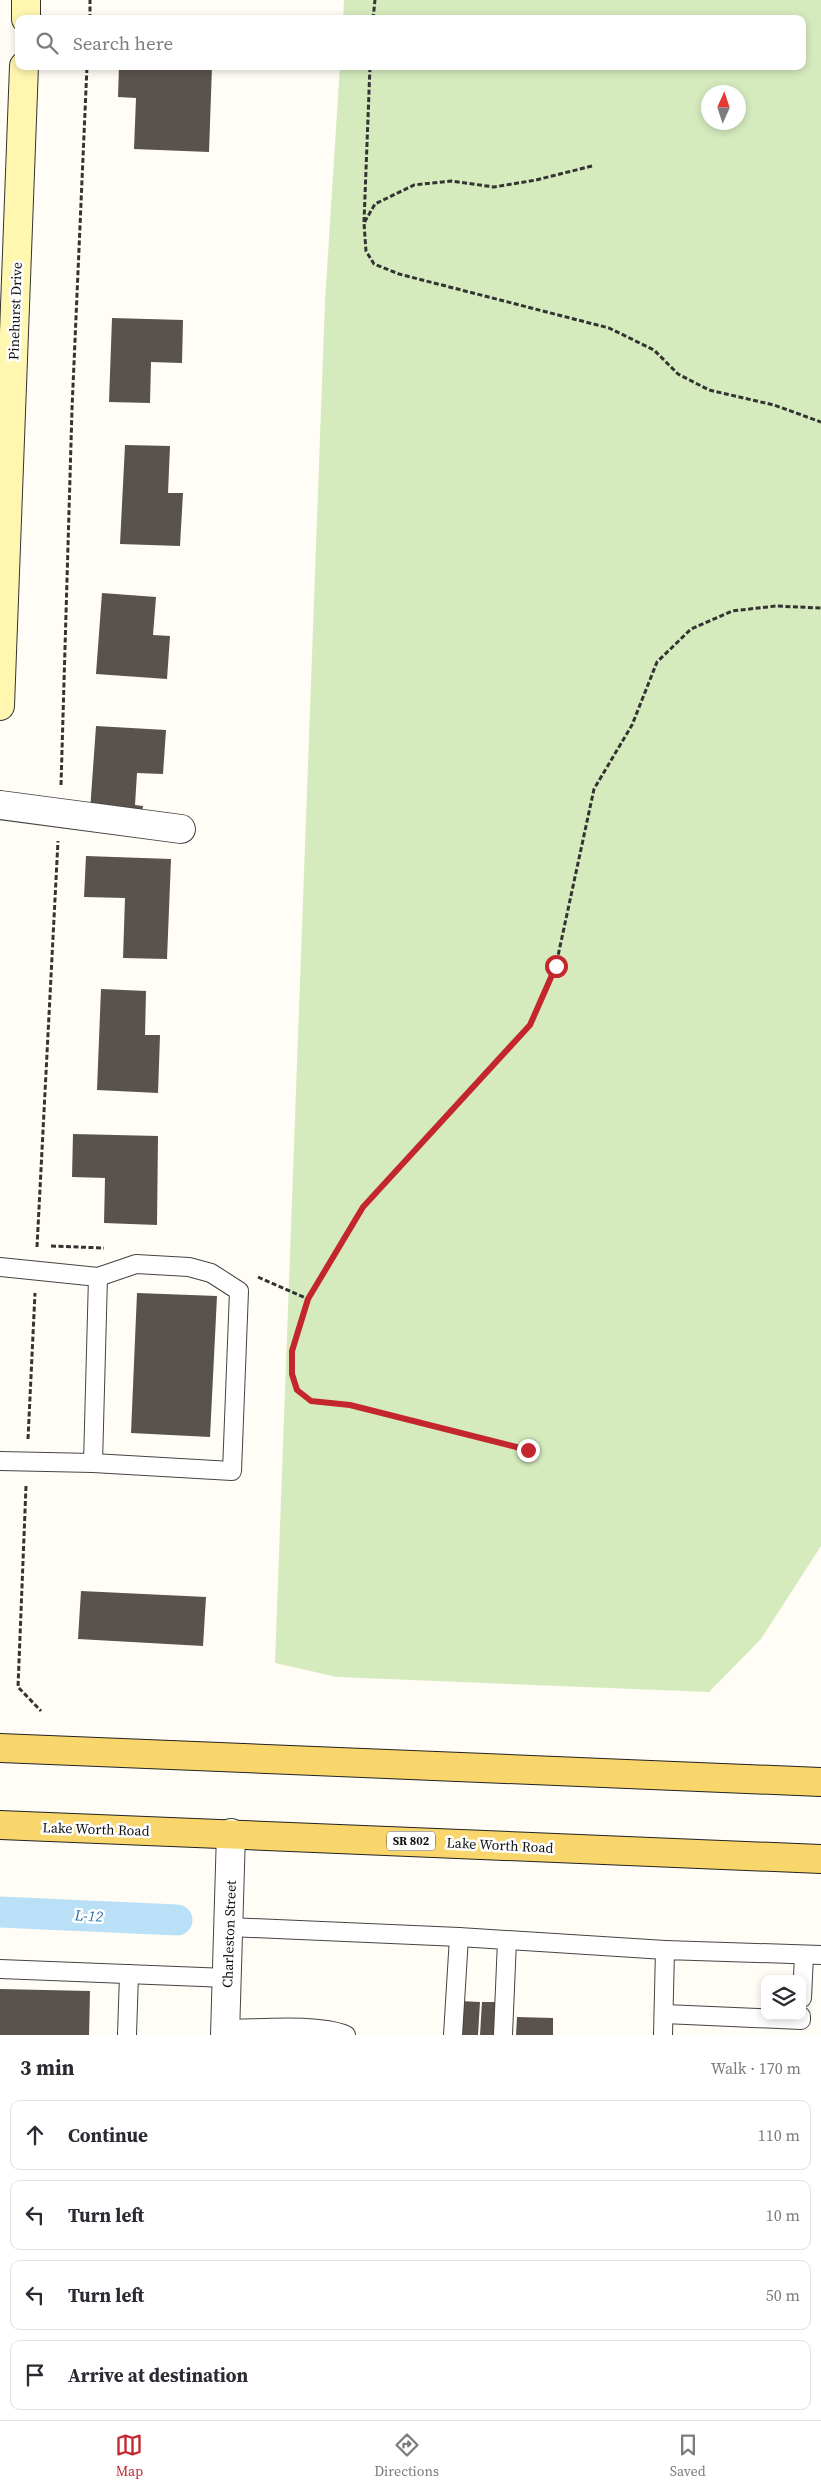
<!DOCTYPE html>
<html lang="en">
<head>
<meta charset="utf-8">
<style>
  body { margin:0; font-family:"Source Serif 4",serif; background:#f2f2f3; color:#2b2b33 }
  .controls { position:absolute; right:15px; bottom:15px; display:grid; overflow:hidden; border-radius:10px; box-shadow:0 2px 8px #0003 }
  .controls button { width:45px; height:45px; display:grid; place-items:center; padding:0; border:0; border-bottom:1px solid #e1e1e2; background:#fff; color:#2b2b33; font:25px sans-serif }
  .compass { position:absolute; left:701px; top:85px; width:45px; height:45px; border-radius:50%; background:#fff; box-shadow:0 2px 8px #0003; rotate:3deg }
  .stop { position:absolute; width:15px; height:15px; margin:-11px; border:4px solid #c4262e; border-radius:50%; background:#fff }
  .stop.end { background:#c4262e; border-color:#fff; box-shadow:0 1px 5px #0008 }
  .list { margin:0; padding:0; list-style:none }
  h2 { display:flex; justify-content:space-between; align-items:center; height:65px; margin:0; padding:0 20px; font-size:21px }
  h2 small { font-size:16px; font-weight:400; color:#7c7c81 }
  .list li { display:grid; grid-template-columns:32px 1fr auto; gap:15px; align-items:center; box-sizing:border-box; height:70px; margin:0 10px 10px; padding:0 10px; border:1px solid #e1e1e2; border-radius:10px }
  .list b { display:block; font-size:19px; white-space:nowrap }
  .list em { font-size:16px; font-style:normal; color:#7c7c81 }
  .icon { flex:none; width:28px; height:28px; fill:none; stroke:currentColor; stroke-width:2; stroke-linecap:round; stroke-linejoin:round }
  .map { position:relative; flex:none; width:821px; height:2035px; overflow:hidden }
  .search { position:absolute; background:#fff; box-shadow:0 2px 8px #0003; left:15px; right:15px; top:15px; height:55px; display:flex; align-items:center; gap:12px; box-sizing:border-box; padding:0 18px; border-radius:10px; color:#7c7c81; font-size:19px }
  .sheet { height:385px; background:#fff }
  nav { display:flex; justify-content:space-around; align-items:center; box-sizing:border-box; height:70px; border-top:1px solid #e1e1e2; background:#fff; font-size:14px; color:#7c7c81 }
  nav a { display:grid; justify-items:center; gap:2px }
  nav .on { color:#c4262e }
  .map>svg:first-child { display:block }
</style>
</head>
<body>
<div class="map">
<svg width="821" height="2035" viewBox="0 0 821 2035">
  <rect width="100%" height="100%" fill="#fffdf5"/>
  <path fill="#d5ebbd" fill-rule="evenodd" d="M344,0H821V1546L761,1639L709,1692L337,1677L275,1663L325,301L340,66H802V19H343ZM708,92H738V122H708Z"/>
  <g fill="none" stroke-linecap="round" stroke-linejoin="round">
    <path stroke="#b9e0f7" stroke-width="31" d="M0,1912L177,1920"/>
  </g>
  <g fill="#5a524d">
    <path d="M119,66H212L209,152L134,149L136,98L118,97Z"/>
    <path d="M112,318L183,320L182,363L151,362L150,403L109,402Z"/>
    <path d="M125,445L170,446L168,493H183L180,546L120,544Z"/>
    <path d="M102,593L156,597L153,635L170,636L167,679L96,674Z"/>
    <path d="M96,726L166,730L163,774L137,773L135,805L143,806L142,815L90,811Z"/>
    <path d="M86,856L171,859L167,959L123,958L125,898L84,897Z"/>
    <path d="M101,989L146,991L145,1035H160L158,1093L97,1090Z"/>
    <path d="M73,1134L158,1136L157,1225L104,1223L105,1178L72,1177Z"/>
    <path d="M137,1293L217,1296L210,1437L131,1433Z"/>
    <path d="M81,1591L206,1597L203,1646L78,1639Z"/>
    <path d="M0,1989L90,1991L89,2035H0Z"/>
    <path d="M460,2001L480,2002L478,2035H459Z"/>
    <path d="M482,2002H499L497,2035H480Z"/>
    <path d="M517,2017L553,2018V2035H516Z"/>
  </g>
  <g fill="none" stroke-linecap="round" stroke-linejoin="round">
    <defs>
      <g id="lane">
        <path d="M0,1267L98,1277L93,1463L0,1461"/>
        <path d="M93,1463L232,1471L239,1291L211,1273L189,1267L136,1264L98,1277"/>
        <path d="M230,1927L459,1937L665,1950"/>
        <path d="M0,1969L227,1978"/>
        <path d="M802,1998L804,1955"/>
        <path d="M664,2014L801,2020V2016"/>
        <path d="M226,2029C259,2029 316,2023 346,2035"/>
        <path d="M127,2035L129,1974"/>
        <path d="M453,2035L459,1937"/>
        <path d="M503,2035L507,1941"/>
        <path d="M663,2035L665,1950L821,1955"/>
      </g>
      <g id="street">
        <path d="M0,805L181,829"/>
        <path d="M225,2035L231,1833"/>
      </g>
      <g id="secondary">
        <path d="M26,19V0"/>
        <path d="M0,706L24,66"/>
      </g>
      <g id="primary">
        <path d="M0,1748L821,1782"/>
        <path d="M0,1825L821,1859"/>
      </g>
    </defs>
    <use href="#lane" stroke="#444" stroke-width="20"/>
    <use href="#street" stroke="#444" stroke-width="30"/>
    <use href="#secondary" stroke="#333" stroke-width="30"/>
    <use href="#primary" stroke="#222" stroke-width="30"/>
    <g stroke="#333" stroke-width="3" stroke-dasharray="5 2.5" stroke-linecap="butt">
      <path d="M90,19V0"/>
      <path d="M373,19L375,0"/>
      <path d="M592,166L536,180L494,187L451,181L414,185L375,204L364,223L366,251L374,264L399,274L609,328L654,350L678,374L709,390L774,405L821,422"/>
      <path d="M364,222L370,66"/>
      <path d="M61,785L72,409L87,66"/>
      <path d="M51,1246L104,1248"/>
      <path d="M37,1247L58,841"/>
      <path d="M258,1277L308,1299"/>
      <path d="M28,1439L35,1293"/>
      <path d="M528,1450L350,1405L311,1401L297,1390L292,1374V1351L308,1299L363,1207L530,1025L556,965L594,789L632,725L657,662L691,629L732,611L776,606L821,608"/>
      <path d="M26,1486L18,1687L41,1711"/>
    </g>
    <use href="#lane" stroke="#fff" stroke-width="18"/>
    <use href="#street" stroke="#fff" stroke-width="28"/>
    <use href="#secondary" stroke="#fff6b0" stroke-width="28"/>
    <use href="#primary" stroke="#f9d66b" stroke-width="28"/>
  </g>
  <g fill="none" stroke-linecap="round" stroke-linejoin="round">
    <path stroke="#c4262e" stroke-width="6" d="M528,1450L350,1405L311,1401L297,1390L292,1374V1351L308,1299L363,1207L530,1025L556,966"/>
  </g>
  <g text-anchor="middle" stroke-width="5" stroke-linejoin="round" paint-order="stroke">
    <rect fill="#fff" stroke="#585858" stroke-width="1" x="387" y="1831.5" width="48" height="19" rx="4"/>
    <g font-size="12" font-weight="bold" fill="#111">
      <text x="411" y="1845">SR 802</text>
    </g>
    <g font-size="14" fill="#111" stroke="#fff">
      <text transform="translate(15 311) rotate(-88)" y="5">Pinehurst Drive</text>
      <text transform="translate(96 1829) rotate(2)" y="5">Lake Worth Road</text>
      <text transform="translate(500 1845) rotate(3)" y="5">Lake Worth Road</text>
      <text transform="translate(229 1934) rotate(-88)" y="5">Charleston Street</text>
    </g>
    <g font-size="15" font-style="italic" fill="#1768a6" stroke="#fff">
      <text transform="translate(89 1916) rotate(3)" y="5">L-12</text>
    </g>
  </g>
</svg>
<div class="controls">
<button><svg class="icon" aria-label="layers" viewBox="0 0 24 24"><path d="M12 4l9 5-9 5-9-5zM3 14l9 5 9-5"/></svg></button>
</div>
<svg class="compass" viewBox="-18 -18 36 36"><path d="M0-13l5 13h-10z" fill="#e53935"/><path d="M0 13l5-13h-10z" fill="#7c7c81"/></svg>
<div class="stop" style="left:556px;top:966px"></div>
<div class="stop end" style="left:528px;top:1450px"></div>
<div class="search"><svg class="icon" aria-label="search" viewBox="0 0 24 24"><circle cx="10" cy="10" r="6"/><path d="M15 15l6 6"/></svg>Search here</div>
</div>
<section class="sheet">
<h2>3 min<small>Walk · 170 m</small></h2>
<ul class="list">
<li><svg class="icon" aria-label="ahead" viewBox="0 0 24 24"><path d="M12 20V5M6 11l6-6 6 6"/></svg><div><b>Continue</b></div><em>110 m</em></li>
<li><svg class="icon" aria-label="left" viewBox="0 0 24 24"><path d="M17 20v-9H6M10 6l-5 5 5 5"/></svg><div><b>Turn left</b></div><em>10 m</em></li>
<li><svg class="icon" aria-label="left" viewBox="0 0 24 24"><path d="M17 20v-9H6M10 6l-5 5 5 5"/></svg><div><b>Turn left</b></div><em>50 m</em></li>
<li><svg class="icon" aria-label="arrive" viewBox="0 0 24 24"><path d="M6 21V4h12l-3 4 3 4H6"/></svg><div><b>Arrive at destination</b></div></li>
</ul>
</section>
<nav>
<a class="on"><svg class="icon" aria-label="map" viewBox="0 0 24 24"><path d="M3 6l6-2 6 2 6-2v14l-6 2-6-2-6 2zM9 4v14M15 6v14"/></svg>Map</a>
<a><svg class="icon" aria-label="directions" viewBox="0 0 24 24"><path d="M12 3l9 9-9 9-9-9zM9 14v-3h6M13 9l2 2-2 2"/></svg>Directions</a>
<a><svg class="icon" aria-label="saved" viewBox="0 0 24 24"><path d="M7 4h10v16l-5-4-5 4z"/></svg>Saved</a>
</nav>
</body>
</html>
